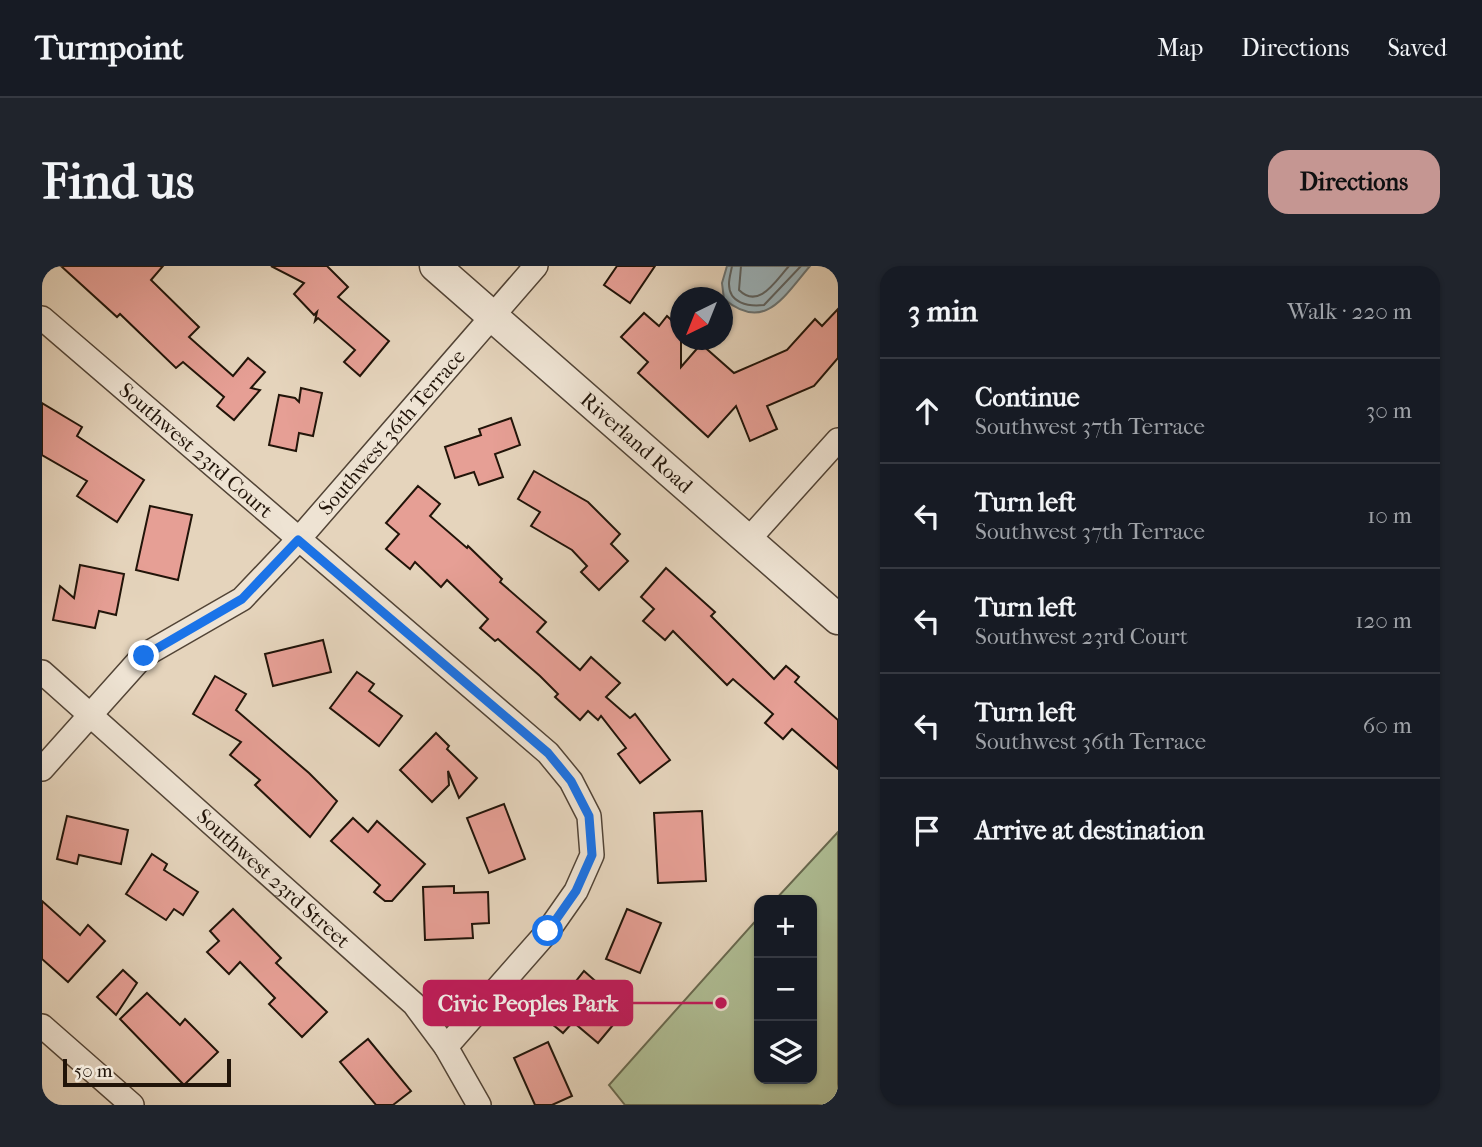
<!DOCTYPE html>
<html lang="en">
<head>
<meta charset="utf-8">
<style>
  body { margin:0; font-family:"IM FELL French Canon",serif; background:#20242c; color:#f1f3f6 }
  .controls { position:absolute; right:21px; bottom:21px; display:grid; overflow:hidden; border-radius:14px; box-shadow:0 2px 5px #0004 }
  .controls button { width:63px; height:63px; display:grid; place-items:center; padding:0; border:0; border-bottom:2px solid #363941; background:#171b24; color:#f1f3f6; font:35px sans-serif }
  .compass { position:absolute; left:628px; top:21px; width:63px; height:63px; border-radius:50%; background:#171b24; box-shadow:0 2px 5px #0004; rotate:223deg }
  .scale { position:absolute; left:21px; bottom:18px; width:168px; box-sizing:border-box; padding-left:7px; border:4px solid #211409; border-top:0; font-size:19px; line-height:24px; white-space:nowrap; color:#211409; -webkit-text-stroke:5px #eee3d3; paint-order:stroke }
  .stop { position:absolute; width:21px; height:21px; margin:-16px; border:5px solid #1a73e8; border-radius:50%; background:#fff }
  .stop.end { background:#1a73e8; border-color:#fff; box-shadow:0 2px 7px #0008 }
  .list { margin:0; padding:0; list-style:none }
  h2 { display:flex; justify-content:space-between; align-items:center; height:91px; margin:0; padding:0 28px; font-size:30px }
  h2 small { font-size:23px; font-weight:400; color:#9ea1a6 }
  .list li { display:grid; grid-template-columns:46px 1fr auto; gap:21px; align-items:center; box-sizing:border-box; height:105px; padding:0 28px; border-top:2px solid #363941 }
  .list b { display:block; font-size:26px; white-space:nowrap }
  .list p { margin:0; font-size:23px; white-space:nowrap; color:#9ea1a6 }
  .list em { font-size:23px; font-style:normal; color:#9ea1a6 }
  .icon { flex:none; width:38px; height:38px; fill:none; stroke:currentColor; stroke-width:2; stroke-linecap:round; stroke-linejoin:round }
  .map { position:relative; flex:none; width:796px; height:839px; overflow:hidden; border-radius:21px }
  header { display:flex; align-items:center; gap:42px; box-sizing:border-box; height:98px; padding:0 35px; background:#171b24; border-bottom:2px solid #363941 }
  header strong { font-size:33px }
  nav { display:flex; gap:38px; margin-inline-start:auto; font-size:24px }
  .intro { display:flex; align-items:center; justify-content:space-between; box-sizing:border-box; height:168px; padding:0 42px }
  h1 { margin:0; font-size:49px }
  .button { padding:18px 32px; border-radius:21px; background:#c59692; color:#111; font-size:24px; font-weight:700 }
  main { display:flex; gap:42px; padding:0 42px }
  aside { flex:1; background:#171b24; border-radius:21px; box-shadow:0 2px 5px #0004 }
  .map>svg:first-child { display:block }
</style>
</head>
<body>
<header>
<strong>Turnpoint</strong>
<nav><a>Map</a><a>Directions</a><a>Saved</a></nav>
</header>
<div class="intro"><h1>Find us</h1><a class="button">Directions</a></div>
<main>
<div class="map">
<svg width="796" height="839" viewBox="0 0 796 839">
  <rect width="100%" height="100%" fill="#e5d4bc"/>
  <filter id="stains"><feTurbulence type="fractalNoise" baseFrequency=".00286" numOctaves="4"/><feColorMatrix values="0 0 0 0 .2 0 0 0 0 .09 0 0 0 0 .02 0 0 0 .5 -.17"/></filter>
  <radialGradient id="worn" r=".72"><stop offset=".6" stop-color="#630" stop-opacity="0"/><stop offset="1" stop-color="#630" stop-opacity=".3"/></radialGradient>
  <path fill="#afbe95" stroke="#68694f" stroke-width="2" d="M796,566V839H583L567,819L717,651V813H770V634H733Z"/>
  <path fill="#9cb5bd" stroke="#6b7575" stroke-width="2" d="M685,0H768C742,30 723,67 682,33L680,17Z"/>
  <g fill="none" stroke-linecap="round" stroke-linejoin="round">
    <g stroke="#5e6463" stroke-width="2">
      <path d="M690,0C689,6 687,12 687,18C687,37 706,41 722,39L759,0"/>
      <path d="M699,0L697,24C717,44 734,14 747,0"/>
    </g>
  </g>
  <g fill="#e69f95" stroke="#211409" stroke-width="2">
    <path d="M19,0H121L109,14L157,61L147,71L191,110L206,92L223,106L209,122L218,124L192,154L175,140L182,131L141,96L134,102L78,48L75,51Z"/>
    <path d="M229,0H285L306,21L296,31L347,75L318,110L302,96L313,84L276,52L273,55L275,46L272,49L252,28L262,17Z"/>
    <path d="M575,0H613L588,37L562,19Z"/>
    <path d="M796,43V92L772,120L725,140L735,163L708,175L694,140L666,171L596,107L606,96L579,71L602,47L617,60L625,50L639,63V101L659,78L692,107L745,84L773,53L780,60Z"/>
    <path d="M259,122L280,127L271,170L257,167L254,185L227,179L237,129L253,132L257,136Z"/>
    <path d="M0,137L40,161L35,170L102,214L75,256L35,230L45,215L0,189Z"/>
    <path d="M469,152L478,179L453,188L461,211L437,219L432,206L413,212L403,181L439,169L437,163Z"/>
    <path d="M492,205L546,236L578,268L569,278L586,295L557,324L539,306L545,300L530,284L489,260L498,246L476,233Z"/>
    <path d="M376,220L398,238L388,250L425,282L426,280L460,313L458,316L504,356L495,366L538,404L549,391L578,417L564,431L588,452L593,448L628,494L598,517L576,488L584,482L559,450L556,454L546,445L538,454L513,431L516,428L498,410L456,373L453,375L438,362L446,353L405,314L399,321L373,296L368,303L344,283L357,268L344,257Z"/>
    <path d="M108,240L150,249L136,314L94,304Z"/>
    <path d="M38,299L82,308L74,349L57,345L53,362L11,354L18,320L32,332Z"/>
    <path d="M624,302L673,346L669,350L732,413L744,400L757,411L753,416L796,454V503L750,463L741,473L723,457L731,448L691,413L685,419L631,365L623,374L601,355L612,343L599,331Z"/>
    <path d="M281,374L289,406L231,420L223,388Z"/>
    <path d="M315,406L332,418L327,425L360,450L337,480L288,442Z"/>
    <path d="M173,410L204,428L194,444L267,507L295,535L268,571L213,519L218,514L188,489L199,476L151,448Z"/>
    <path d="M394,467L407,480L405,483L435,512L417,532L406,505L407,519L390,536L358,504Z"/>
    <path d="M462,538L483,593L447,607L425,552Z"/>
    <path d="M660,545L664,615L616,617L612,547Z"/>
    <path d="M25,550L86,564L79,598L37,589L35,598L15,593Z"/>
    <path d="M311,552L326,566L335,555L383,598L350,635H343L332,626L338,619L289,575Z"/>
    <path d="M110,588L125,598L122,604L156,626L141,649L132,643L124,654L84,628Z"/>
    <path d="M412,620V627L446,626L447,657L430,658L431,672L383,674L381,621Z"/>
    <path d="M0,635L38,669L46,659L63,675L26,716L0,693Z"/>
    <path d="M191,643L239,692L234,697L285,746L260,771L227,738L233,732L198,696L187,708L165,686L177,675L168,665Z"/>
    <path d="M585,643L619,657L598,707L564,693Z"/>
    <path d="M81,704L95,717L74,749L55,731Z"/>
    <path d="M542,705L576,735L562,751L571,759L556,777L531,756L521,767L504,753Z"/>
    <path d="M105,727L138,759L143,753L176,786L142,819L78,753Z"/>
    <path d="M326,773L369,825L351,839H334L298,796Z"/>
    <path d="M506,776L530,830L510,839H493L472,792Z"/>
  </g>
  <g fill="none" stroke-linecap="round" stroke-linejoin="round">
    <defs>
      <g id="minor">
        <path id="s1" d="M0,52L506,487L529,515L547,550L550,589L534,625L506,665L404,781"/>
        <path d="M707,273L796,174"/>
        <path id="s2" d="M0,406L372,738L404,781L437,839"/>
        <path id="s3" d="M0,503L101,390L200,333L256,274L494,0"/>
        <path d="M0,760L90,839"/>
      </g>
      <g id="tertiary">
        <path id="s4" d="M393,0L796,353"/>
      </g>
    </defs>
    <use href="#minor" stroke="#524436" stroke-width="26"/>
    <use href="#tertiary" stroke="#524436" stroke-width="33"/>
    <use href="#minor" stroke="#eee3d3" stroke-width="23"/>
    <use href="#tertiary" stroke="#eee3d3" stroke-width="30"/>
  </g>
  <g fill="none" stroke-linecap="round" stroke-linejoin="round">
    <path stroke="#1a73e8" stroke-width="9" d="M102,390L200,333L256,274L506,487L529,515L547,550L550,589L534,625L506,665"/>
  </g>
  <g text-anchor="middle" stroke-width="5" stroke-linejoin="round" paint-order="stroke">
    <g font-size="21" fill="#211409" stroke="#eee3d3">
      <text dy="7" stroke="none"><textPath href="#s3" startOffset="490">Southwest 36th Terrace</textPath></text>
      <text dy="7" stroke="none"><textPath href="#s4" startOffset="268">Riverland Road</textPath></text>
      <text dy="7" stroke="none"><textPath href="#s1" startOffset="203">Southwest 23rd Court</textPath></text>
      <text dy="7" stroke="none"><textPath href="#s2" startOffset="310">Southwest 23rd Street</textPath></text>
    </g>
  </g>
  <path fill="none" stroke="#c2185b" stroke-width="2.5" d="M679 737L590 737"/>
  <circle fill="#c2185b" stroke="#eee3d3" stroke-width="2.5" cx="679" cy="737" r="7"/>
  <rect fill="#c2185b" stroke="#c2185b" stroke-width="2.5" x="382" y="715" width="208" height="44" rx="7"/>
  <g font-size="23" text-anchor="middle" font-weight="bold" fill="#fff">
    <text x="486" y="745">Civic Peoples Park</text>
  </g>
  <rect width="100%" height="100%" filter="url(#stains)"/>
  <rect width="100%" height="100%" fill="url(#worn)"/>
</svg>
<div class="controls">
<button>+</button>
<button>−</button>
<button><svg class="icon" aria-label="layers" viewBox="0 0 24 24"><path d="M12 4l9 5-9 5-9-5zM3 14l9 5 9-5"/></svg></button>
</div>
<svg class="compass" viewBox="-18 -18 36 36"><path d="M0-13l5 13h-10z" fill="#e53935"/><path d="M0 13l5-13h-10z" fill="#9ea1a6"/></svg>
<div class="scale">50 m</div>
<div class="stop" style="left:506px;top:665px"></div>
<div class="stop end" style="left:102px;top:390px"></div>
</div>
<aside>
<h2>3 min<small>Walk · 220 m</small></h2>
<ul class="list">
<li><svg class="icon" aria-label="ahead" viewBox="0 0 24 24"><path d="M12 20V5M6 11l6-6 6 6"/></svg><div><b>Continue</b><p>Southwest 37th Terrace</p></div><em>30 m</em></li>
<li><svg class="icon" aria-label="left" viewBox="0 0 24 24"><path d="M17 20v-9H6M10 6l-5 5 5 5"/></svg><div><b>Turn left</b><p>Southwest 37th Terrace</p></div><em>10 m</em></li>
<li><svg class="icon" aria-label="left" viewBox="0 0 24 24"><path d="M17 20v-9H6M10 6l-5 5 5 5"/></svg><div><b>Turn left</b><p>Southwest 23rd Court</p></div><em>120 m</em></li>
<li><svg class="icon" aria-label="left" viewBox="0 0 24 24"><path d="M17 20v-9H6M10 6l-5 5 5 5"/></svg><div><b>Turn left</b><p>Southwest 36th Terrace</p></div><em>60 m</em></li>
<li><svg class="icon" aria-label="arrive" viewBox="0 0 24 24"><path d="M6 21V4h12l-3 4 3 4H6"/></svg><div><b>Arrive at destination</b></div></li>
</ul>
</aside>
</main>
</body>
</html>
